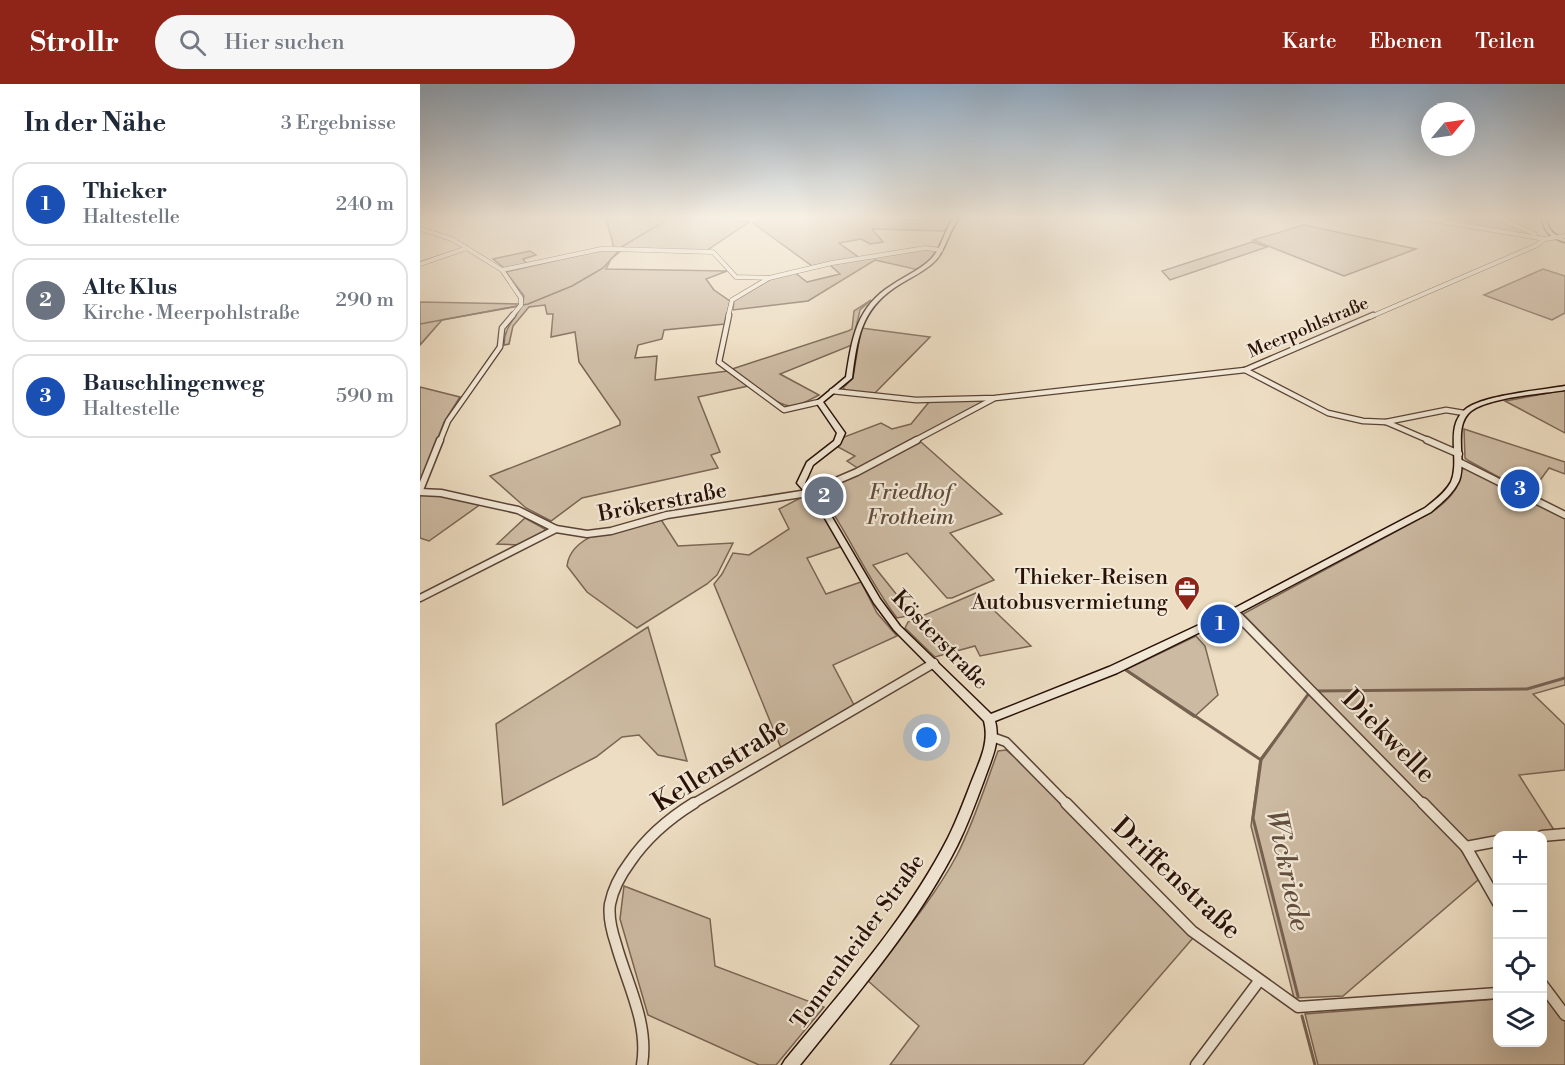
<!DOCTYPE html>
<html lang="de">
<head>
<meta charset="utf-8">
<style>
  body { margin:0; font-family:"Libre Bodoni",serif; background:#f6f6f7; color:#1f2937 }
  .controls { position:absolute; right:18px; bottom:18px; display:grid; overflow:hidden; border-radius:12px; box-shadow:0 6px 24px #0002 }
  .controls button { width:54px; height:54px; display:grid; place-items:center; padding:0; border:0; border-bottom:2px solid #e0e1e3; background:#fff; color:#1f2937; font:30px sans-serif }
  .compass { position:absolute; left:1001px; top:18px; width:54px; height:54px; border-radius:50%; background:#fff; box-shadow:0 6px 24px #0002; rotate:61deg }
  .you { position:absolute; left:507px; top:654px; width:21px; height:21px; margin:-15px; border:4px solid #fff; border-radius:50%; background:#1a73e8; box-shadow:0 0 0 9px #1a73e833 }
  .badge { display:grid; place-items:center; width:39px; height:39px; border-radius:50%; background:#8f2418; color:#fff; font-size:20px; font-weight:700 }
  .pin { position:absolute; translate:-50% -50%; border:3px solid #fff; box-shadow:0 2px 6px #0006 }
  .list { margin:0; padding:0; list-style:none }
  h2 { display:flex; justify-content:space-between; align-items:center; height:78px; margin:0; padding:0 24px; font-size:26px }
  h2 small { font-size:20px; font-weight:400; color:#747a83 }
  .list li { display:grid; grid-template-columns:39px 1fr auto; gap:18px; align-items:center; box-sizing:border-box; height:84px; margin:0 12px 12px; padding:0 12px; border:2px solid #e0e1e3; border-radius:18px }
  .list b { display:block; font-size:22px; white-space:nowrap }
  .list p { margin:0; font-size:20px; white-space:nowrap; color:#747a83 }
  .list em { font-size:20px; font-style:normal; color:#747a83 }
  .icon { flex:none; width:33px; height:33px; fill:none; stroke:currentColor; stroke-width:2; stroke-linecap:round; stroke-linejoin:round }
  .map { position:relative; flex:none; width:1145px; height:981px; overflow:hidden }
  header { display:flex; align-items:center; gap:36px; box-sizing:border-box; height:84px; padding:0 30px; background:#8f2418; color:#fff }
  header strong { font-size:28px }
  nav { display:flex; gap:33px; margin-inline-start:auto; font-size:21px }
  .search { width:420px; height:54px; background:#f6f6f7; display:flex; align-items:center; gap:15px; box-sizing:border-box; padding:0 21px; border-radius:33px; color:#747a83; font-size:22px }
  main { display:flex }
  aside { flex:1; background:#fff }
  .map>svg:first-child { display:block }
</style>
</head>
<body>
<header>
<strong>Strollr</strong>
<div class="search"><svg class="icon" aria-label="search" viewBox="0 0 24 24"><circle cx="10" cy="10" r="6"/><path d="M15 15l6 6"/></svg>Hier suchen</div>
<nav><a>Karte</a><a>Ebenen</a><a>Teilen</a></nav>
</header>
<main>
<aside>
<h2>In der Nähe<small>3 Ergebnisse</small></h2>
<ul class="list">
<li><span class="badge" style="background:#1a4fb4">1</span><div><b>Thieker</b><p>Haltestelle</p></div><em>240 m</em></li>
<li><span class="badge" style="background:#6b7280">2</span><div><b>Alte Klus</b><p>Kirche · Meerpohlstraße</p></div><em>290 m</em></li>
<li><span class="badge" style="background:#1a4fb4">3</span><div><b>Bauschlingenweg</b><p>Haltestelle</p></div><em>590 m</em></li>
</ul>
</aside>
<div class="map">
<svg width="1145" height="981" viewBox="0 0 1145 981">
  <rect width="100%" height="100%" fill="#edddc2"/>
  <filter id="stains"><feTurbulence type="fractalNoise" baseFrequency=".00333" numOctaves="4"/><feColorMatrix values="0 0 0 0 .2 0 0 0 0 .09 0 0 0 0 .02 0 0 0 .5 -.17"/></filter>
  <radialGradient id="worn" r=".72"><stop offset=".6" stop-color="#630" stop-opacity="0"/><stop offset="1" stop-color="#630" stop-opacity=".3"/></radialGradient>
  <g fill="#ccbaa2" stroke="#7a6554" stroke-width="1.5">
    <path d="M186,134H304L329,138L286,167L194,164Z"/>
    <path d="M346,134H472C487,139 518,134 536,134L524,147L452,145L463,158L450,160L441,155L419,159L440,174L505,165L520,166L512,176L499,186L455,176L388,217L313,226L314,216L351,195L374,188L387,198L420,190L409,180L412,178L392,182L333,139Z"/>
    <path d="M1004,134H1077L1123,154Z"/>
    <path d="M884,141L996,165L924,192L833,156Z"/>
    <path d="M832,158L847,163L750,196L742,187Z"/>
    <path d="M181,166H202L191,175L186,185L307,187L286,195L294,206L310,217L305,240L244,246L242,255L218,261L215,274L237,272L235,296L308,287L328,302L278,313L300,368L291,371L298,384L162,414L131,437L106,424L70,392L200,341V337L159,278L155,248L131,253L133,230H127L125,221L109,223L93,242L89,260L84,261C84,238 102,232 104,212L86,188Z"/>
    <path d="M110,167L116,171L103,175L107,180L84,184L73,175Z"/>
    <path d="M1123,185L1145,192V229L1132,236L1064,211Z"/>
    <path d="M451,216L440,226L432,261L360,290L399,311C391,315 382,321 373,322C357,324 326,295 312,285L428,247L432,245L434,227Z"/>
    <path d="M0,218L99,220V222L22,236L0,261Z"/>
    <path d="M441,244L510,253L454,310L427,307L423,304L433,294Z"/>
    <path d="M0,303L40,313L24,338L0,400Z"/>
    <path d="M1145,306V349L1085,317Z"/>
    <path d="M562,316L565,318L439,385L427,377L435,372L418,363L424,353L461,339L472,345L491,340L509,318Z"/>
    <path d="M1044,345L1145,378V390L1129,384L1110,410L1049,377L1045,374Z"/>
    <path d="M501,358L582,430L530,449L574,496L532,514H527L487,469L453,481L493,531L477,534C449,497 432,457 406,418L412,415L404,406Z"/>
    <path d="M1048,384L1145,434V601L1113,610L1145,641V686L1099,691L1134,746L1078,752L1077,754L1045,758L823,530L1012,428C1028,417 1040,405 1042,385Z"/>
    <path d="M0,411H17L61,420L9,457L0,454Z"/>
    <path d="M386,411L398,424L423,462L387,474L406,510L441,498L457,529L477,552L413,581L434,621L361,664L294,500L302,490L313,469L329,471L369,445L359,425Z"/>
    <path d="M105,434L125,445L123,449L100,461L77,460Z"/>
    <path d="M240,434L258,462L313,459L297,491L287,500L217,544L167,508L147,482C151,446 211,441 240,434Z"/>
    <path d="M556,509L611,562L560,572L555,562L515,573L485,544L488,538Z"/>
    <path d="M228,543L267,677L238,671L219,651L202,653L176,673L83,721L76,640Z"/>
    <path d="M776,552L785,562L798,611L774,633L705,586Z"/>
    <path d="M889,610L1039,762L1058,796L923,912L874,914L831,742L840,675Z"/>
    <path d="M586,666L602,679L773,854L663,981H470L499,942L447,896C478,856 513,816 537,771C554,738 565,702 578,667Z"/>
    <path d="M204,802L290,835L295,882L404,923L356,981H339L228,931L200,835Z"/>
    <path d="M1123,912H1126L1145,937V981H898L885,930L1077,915L1078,958H1122Z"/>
  </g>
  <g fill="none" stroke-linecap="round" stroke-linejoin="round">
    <path stroke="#766151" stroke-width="1.5" d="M0,240L108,220L152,202L183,184L203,162L250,134"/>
    <g stroke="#766151" stroke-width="3">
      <path d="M706,586L841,676"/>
      <path d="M896,607L1107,605L1145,594"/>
      <path d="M878,912L833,734L841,676L889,609"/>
      <path d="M882,932L895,981"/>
    </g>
    <defs>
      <g id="street-far4">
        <path d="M1001,134L1125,155"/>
        <path d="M1079,134L1115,150"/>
        <path d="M0,145L32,155L82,186L101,214V221L91,233"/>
        <path d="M0,180L47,164"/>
        <path d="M82,186L181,165H193L293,168L316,193L349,194"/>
        <path d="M308,233L312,216L349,194L412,179L505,164L521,166"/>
        <path d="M950,233L1115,162L1125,155L1145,152"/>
      </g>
      <g id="street-far3">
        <path d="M309,231L299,278L364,326L399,318"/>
        <path d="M825,286L908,329L943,337L966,338L1010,357"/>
        <path d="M412,307L496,316L575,314L825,286L953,231"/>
        <path d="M966,338L1026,326L1044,329"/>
        <path d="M20,357L28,337L80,263L82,244L93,231"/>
        <path d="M494,357L573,315"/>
      </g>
      <g id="street-far2">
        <path d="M1007,356L1039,370"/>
        <path d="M1039,378L1145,431"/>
        <path d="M0,406L20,356"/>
        <path d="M0,408L21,409L98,426L136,445L167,450L191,447L247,431L388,409L437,388L497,356"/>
        <path d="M0,514L136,445"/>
      </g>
      <g id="street-far1">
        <path d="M814,528L1004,721"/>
        <path d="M572,653L586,658L648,721"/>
        <path d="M271,721L514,579"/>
      </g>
      <g id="street">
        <path d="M646,719L772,847L878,923L1078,909"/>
        <path d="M1003,719L1046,763L1078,819"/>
        <path d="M1122,752L1145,750"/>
        <path d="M1046,763L1078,757"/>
        <path d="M1122,900L1145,931"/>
        <path d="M222,981C229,939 207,900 196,860C192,848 188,833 190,820C193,805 201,790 210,778C227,753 248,735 274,719"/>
        <path d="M776,981L839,897"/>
      </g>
      <g id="secondary">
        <path d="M534,134H539C528,148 526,167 513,179C502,189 487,195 474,204C440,227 437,257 432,294L403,318L425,349L420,360L393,381L385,399L406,423L460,515L480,542L571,630L689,583L811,526L1005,424C1014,417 1025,409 1031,398C1041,375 1023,341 1047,324C1066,311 1121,306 1145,302V306C1121,310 1070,313 1051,327C1032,342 1047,377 1039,397C1033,410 1021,419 1011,428L817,530L697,589L575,637C581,659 570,678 563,699C555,720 547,742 537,762C496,843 436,911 380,981H362L365,976C423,905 486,836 528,754C537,736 544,717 551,699C559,678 570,659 564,637L474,546L454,519L399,424L377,399L387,378L414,357L417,349L396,318L426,293C432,255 436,223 472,201C485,192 500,186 511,175C522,164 524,146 534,134Z"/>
        <path d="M1122,134H1126C1128,147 1134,151 1145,155V158C1132,154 1124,149 1122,134Z"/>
      </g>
    </defs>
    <use href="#street-far4" stroke="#594336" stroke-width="5"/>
    <use href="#street-far3" stroke="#594336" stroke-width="7"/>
    <use href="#street-far2" stroke="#594336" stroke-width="9"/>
    <use href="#street-far1" stroke="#594336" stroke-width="11"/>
    <use href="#street" stroke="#594336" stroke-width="13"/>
    <use href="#secondary" stroke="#281007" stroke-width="3"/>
    <use href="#street-far4" stroke="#f3e9d7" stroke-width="4"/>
    <use href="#street-far3" stroke="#f3e9d7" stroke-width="4.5"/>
    <use href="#street-far2" stroke="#f3e9d7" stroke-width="6"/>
    <use href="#street-far1" stroke="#f3e9d7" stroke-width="8"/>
    <use href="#street" stroke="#f3e9d7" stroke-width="10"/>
    <use href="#secondary" fill="#f3e9d7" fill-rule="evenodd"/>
  </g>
  <linearGradient id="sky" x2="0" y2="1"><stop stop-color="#8fa8bf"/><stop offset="0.49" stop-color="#f7f0e4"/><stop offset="1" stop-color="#f7f0e4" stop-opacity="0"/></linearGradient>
  <rect width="1145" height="272" fill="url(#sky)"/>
  <defs>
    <symbol id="office-pin" viewBox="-11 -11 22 30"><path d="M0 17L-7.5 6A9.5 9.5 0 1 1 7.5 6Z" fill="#8f2418" stroke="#f3e9d7"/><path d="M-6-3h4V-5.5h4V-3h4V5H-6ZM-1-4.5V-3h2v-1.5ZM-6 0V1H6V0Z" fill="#fff"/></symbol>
  </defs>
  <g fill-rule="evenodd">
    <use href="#office-pin" x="752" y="490" width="30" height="40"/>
  </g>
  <g text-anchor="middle" stroke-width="4.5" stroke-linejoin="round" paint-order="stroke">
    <g font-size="18" fill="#281007" stroke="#f3e9d7">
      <text transform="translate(888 243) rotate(-23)" y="6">Meerpohlstraße</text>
    </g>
    <g font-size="22" font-style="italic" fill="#614c3d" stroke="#f3e9d7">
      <text x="490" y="415">Friedhof<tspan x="490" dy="25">Frotheim</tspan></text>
    </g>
    <g font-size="22" fill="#281007" stroke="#f3e9d7">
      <text transform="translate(242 417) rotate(-11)" y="8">Brökerstraße</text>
      <text transform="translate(521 555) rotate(46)" y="8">Kösterstraße</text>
      <text transform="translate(437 857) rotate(-54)" y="8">Tonnenheider Straße</text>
    </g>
    <g font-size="22" fill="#281007" stroke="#f3e9d7" text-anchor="end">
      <text x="748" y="500">Thieker-Reisen<tspan x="748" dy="25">Autobusvermietung</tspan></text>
    </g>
    <g font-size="27" fill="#281007" stroke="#f3e9d7">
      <text transform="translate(969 652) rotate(45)" y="9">Diekwelle</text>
      <text transform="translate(300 680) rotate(-32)" y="9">Kellenstraße</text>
      <text transform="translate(757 794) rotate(43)" y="9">Driffenstraße</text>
    </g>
    <g font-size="28" font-style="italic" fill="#624d3e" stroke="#f3e9d7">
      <text transform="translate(869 786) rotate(78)" y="10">Wickriede</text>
    </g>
  </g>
  <rect width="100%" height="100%" filter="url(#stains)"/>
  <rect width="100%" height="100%" fill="url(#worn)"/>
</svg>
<div class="controls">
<button>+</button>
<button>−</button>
<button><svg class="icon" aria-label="locate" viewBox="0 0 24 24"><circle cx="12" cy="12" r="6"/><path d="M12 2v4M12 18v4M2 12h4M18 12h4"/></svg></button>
<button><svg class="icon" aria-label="layers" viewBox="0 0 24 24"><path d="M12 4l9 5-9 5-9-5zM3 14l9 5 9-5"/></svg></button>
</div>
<svg class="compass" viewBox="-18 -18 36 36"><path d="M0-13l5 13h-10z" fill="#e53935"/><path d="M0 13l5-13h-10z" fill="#747a83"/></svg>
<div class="you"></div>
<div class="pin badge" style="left:800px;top:540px;background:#1a4fb4">1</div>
<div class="pin badge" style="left:404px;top:412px;background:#6b7280">2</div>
<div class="pin badge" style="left:1100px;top:405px;background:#1a4fb4">3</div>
</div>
</main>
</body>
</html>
